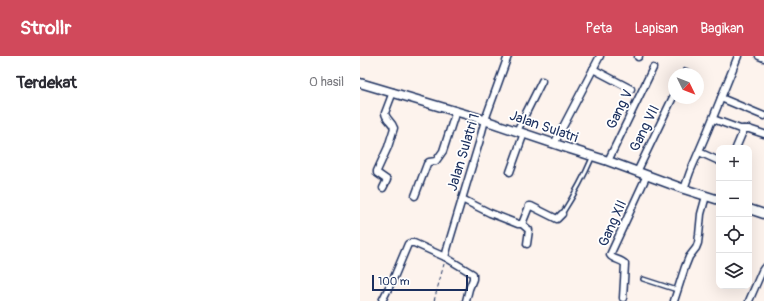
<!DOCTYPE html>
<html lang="id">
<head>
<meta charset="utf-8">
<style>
  body { margin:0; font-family:Pangolin,sans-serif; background:#f7f7f7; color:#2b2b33 }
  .controls { position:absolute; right:12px; bottom:12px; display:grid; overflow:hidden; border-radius:8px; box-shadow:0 4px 16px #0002 }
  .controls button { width:36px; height:36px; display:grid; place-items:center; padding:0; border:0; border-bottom:1px solid #e1e1e2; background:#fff; color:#2b2b33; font:20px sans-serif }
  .compass { position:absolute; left:308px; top:12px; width:36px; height:36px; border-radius:50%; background:#fff; box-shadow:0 4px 16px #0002; rotate:133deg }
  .scale { position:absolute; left:12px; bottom:10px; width:96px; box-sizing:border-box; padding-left:4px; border:2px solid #1b2f5e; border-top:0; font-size:11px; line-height:14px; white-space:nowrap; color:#1b2f5e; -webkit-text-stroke:3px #fff; paint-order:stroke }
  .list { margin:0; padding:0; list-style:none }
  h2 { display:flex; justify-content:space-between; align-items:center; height:52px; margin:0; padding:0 16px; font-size:17px }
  h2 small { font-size:13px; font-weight:400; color:#7c7c81 }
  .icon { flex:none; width:22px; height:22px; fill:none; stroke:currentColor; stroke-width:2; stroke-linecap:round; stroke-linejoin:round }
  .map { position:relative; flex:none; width:404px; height:245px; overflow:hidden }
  header { display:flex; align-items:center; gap:24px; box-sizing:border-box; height:56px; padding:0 20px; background:#d1495b; color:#fff }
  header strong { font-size:19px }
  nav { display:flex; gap:22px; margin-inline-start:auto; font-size:14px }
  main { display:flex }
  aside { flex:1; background:#fff }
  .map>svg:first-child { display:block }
</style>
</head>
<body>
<header>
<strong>Strollr</strong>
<nav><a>Peta</a><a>Lapisan</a><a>Bagikan</a></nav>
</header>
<main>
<aside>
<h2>Terdekat<small>0 hasil</small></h2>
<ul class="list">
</ul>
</aside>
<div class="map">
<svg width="404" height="245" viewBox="0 0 404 245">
  <rect width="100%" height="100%" fill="#fdf3ed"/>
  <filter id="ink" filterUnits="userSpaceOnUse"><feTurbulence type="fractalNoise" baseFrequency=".025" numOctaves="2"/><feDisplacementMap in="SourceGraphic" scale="8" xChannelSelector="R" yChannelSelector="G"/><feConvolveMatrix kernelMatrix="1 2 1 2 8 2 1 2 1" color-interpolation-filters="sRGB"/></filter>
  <g filter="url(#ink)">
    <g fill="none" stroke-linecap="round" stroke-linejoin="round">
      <defs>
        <g id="service">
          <path d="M202,158C214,139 224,121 232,102"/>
          <path d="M283,223L317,234"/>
        </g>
        <g id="minor">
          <path d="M399,0L404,2"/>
          <path d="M278,1L279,0"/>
          <path d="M233,13L271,33"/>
          <path d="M325,18L326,16"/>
          <path d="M361,42L404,60"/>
          <path d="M353,63L380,73H389L404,78"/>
          <path d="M157,75L182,25"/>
          <path d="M194,88L240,0"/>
          <path d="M376,92L384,73"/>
          <path d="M339,96L359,105"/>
          <path d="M248,105L293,12"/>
          <path d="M150,116L164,77"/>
          <path d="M277,116L314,39"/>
          <path d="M23,132L27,124L17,117V115L28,91L34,72C32,65 26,64 25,57L33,36"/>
          <path d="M324,133L330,116L348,74L378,0"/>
          <path d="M55,140L67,108L69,106L76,105L83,95L96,55"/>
          <path d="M102,143L130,157L158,168H162L169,174L167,188"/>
          <path d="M162,168L168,153L169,150H171L197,163L202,158"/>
          <path d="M85,201L90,183L119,87L125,64L148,0"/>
          <path d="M263,242L265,208C261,203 253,204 250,199L287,119"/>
          <path d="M22,245L35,219L48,188L50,187H54L85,201L113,218V223L109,233L106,245"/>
          <path d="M314,245L325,211L329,201L336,192L338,187L339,179L341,158L346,140"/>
          <path d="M389,245L402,215L404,212"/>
        </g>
        <g id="secondary">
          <path d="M0,27L115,61L207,92L248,105L324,133L359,144"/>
          <path d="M389,153L404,158"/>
        </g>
      </defs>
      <use href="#service" stroke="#1b2f5e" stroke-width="6"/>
      <use href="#minor" stroke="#1b2f5e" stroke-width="9"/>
      <use href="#secondary" stroke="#1b2f5e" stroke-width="11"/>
      <path stroke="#1b2f5e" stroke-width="1" stroke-dasharray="4 3" stroke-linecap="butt" d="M74,245L84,208"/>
      <use href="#service" stroke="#fff" stroke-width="3"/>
      <use href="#minor" stroke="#fff" stroke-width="6"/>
      <use href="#secondary" stroke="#fff" stroke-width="8"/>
    </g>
  </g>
  <g text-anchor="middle" stroke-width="3.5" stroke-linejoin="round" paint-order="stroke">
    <g font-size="14" fill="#1b2f5e" stroke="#fff">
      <text transform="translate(259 53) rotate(-64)" y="5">Gang V</text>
      <text transform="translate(184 70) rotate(19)" y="5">Jalan Sulatri</text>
      <text transform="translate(284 72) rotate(-64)" y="5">Gang VII</text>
      <text transform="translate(103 96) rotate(-73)" y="5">Jalan Sulatri 1</text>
      <text transform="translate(252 167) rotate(-66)" y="5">Gang XII</text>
    </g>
  </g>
</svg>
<div class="controls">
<button>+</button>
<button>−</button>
<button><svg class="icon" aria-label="locate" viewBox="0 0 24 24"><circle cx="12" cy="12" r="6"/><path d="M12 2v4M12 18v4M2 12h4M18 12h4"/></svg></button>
<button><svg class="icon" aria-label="layers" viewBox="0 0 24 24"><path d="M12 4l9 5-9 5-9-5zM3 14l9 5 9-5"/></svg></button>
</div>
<svg class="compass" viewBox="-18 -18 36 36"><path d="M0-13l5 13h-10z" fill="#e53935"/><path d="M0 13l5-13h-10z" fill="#7c7c81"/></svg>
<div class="scale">100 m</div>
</div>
</main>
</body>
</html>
